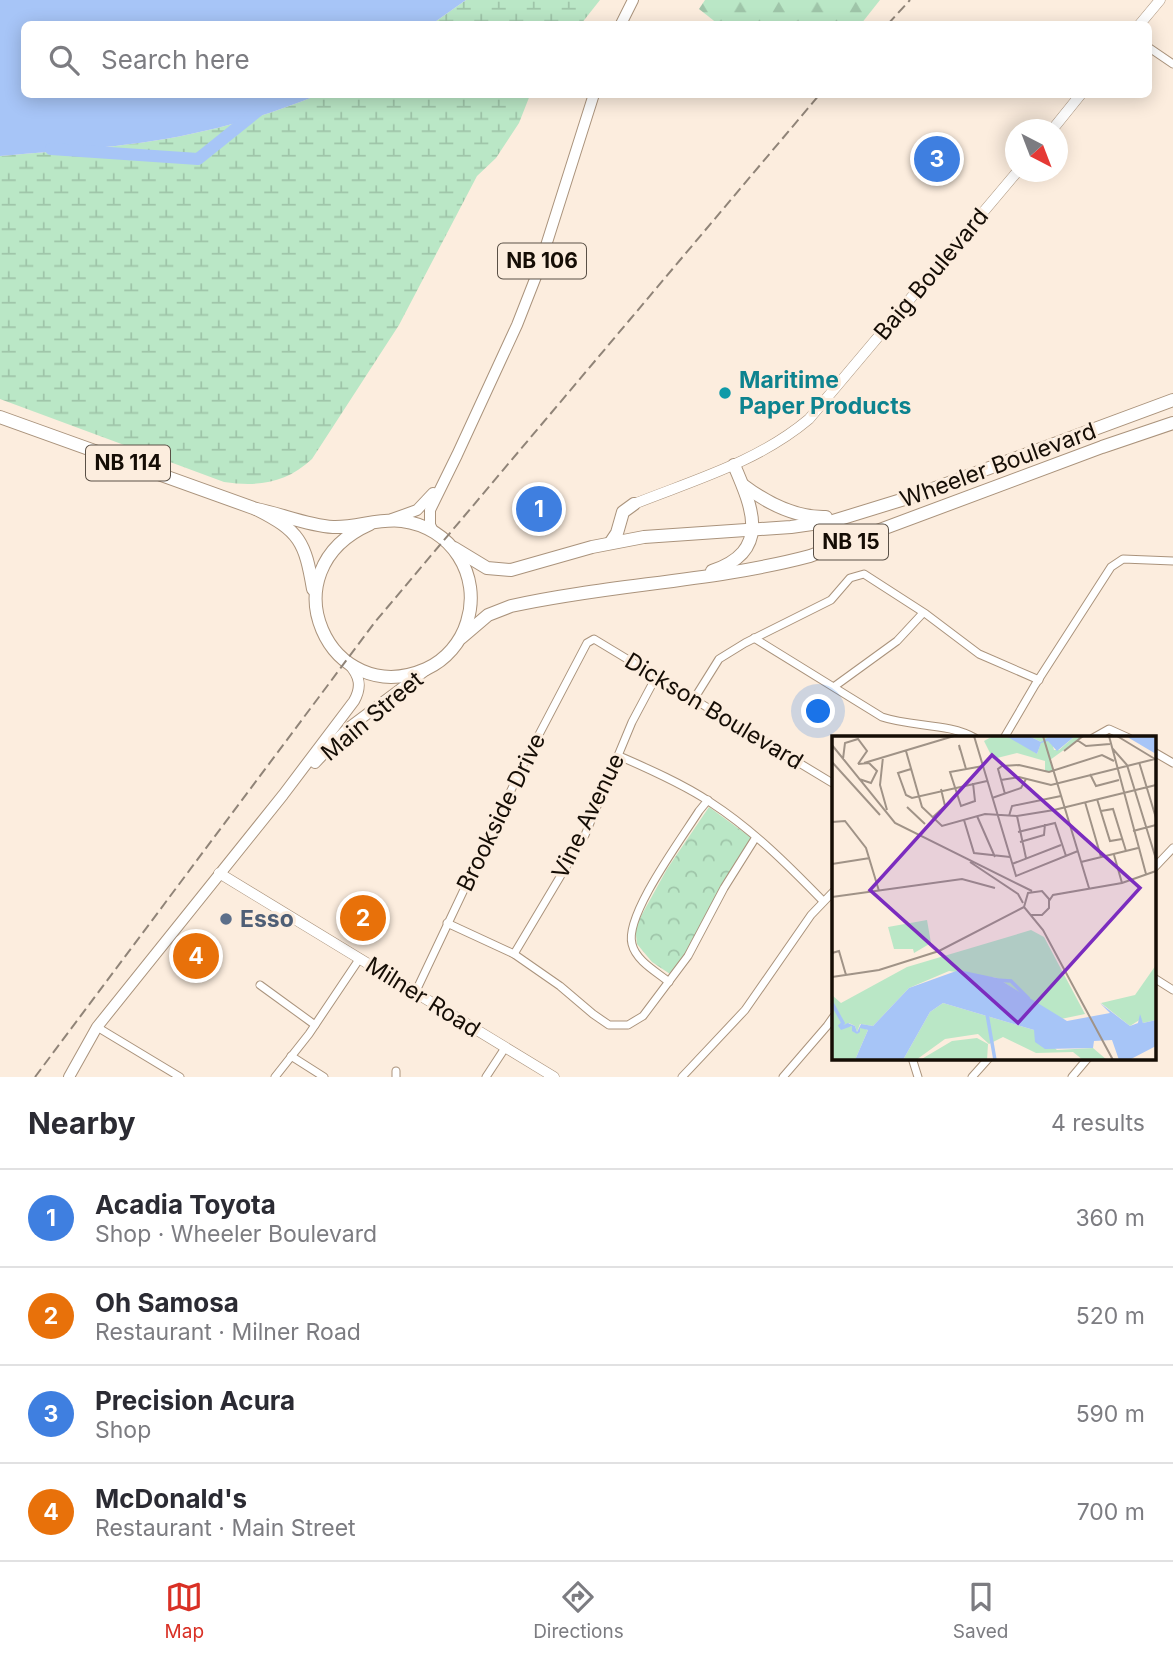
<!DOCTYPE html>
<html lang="en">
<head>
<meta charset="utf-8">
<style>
  body { margin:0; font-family:Inter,sans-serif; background:#f7f7f7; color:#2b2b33 }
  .compass { position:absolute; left:1005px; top:119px; width:63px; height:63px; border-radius:50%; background:#fff; box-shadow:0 4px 18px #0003; rotate:138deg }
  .you { position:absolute; left:819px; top:712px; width:24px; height:24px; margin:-18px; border:5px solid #fff; border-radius:50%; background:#1a73e8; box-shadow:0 0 0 10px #1a73e833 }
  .badge { display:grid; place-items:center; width:46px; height:46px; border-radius:50%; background:#d93025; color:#fff; font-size:23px; font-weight:700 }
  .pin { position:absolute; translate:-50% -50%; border:4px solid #fff; box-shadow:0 2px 7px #0006 }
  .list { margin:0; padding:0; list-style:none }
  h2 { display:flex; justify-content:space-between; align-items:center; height:91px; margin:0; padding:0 28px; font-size:30px }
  h2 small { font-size:23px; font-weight:400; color:#7c7c81 }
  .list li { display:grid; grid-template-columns:46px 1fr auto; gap:21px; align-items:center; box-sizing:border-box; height:98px; padding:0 28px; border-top:2px solid #e1e1e2 }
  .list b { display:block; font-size:26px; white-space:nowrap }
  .list p { margin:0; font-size:23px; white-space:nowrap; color:#7c7c81 }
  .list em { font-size:23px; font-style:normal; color:#7c7c81 }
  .icon { flex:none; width:38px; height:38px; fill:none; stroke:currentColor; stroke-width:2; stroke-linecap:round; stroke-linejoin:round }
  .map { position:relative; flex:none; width:1173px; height:1077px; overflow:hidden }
  .search { position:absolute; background:#fff; box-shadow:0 4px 18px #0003; left:21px; right:21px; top:21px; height:77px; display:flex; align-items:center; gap:18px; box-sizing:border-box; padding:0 24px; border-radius:10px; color:#7c7c81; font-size:26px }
  .sheet { height:483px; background:#fff }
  nav { display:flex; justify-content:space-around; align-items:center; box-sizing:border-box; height:98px; border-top:2px solid #e1e1e2; background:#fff; font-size:19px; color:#7c7c81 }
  nav a { display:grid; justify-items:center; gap:4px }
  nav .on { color:#d93025 }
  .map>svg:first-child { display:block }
</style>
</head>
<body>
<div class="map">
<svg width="1173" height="1077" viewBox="0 0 1173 1077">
  <defs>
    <pattern id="forest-firs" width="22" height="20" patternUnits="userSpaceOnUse" patternTransform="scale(1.75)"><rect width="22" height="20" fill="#bae7c6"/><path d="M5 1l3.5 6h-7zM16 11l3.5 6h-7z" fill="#9fc5a9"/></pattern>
    <pattern id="wetland-marsh" width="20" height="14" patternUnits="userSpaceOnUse" patternTransform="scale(1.75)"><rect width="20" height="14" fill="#bae7c6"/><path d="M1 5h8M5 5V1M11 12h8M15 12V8" fill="none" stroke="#9fc5a9"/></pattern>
    <pattern id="park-crowns" width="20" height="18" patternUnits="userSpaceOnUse" patternTransform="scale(1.75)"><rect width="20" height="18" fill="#bae7c6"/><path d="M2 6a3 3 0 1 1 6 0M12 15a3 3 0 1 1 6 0" fill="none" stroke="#9fc5a9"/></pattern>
  </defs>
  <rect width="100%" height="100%" fill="#fcedde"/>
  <path fill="url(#forest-firs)" d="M705,0H880L861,24H718L699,9Z"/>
  <g fill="url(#wetland-marsh)">
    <path d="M466,0H600L581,24H432Z"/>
    <path d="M318,95H530L519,123L496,158L477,176L399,325L312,459C286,483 259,487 224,482L0,399V156C68,150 138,147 204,131C244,122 281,110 318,95Z"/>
  </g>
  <path fill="url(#park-crowns)" d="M709,807L753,839L673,976L652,962L637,944L635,927L667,869Z"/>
  <path fill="#a7c5f7" d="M0,0H466L432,24H24V94L318,95C281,110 244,122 204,131C138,147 68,150 0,156Z"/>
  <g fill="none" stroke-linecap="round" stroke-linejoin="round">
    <path stroke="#a7c5f7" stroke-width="12" d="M51,149L198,159L279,94"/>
    <defs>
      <g id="street">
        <path d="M1148,47L1173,64"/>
        <path d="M754,638L882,717C912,727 949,723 975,738"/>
        <path d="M835,686L897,641L923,613"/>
        <path d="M694,699L719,659L745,643L831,600L850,578L864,574L926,614L979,654L1039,680"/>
        <path d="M1004,738L1035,685L1111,567L1123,559L1173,561"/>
        <path d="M1093,738L1109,729L1129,738"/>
        <path d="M1154,752L1173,763"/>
        <path d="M619,756C649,769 683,784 710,802C752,829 788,865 823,901"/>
        <path d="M1154,868L1173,848"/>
        <path d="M447,923L514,954L560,986L593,1014L609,1025H628L643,1016L688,956L724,888L756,837"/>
        <path d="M514,954L585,835L632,722L657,675"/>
        <path d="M1154,978L1173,990"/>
        <path d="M669,982C657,972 636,961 632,944C624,916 682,838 699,811L708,800"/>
        <path d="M260,985L315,1025"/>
        <path d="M416,991L523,765L587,643L594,639L834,784"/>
        <path d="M97,1027L180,1077"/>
        <path d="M291,1056L324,1077"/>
        <path d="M912,1058L918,1077"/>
        <path d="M275,1077L309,1034L360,958"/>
        <path d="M396,1077V1071"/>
        <path d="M486,1077L505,1048"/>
        <path d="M682,1077L745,1010L811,915L834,891"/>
        <path d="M783,1077L827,1026L834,1016"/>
        <path d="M972,1077L989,1058"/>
        <path d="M1072,1077L1088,1058"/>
      </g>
      <g id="secondary">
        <path d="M1140,24L1160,0"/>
        <path d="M1052,130L1081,94"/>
        <path d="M634,504C694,480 758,462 809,419L1017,172"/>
        <path d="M219,873L554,1077"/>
      </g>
      <g id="primary">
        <path d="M621,24L633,0"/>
        <path d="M392,519L417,510L433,493"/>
        <path d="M433,531L430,525V510L457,455L517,325L537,274L594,94"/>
        <path d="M315,763L347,729L426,670"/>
        <path d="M69,1077L97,1027L283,795L354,701C362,687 360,676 349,664"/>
      </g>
      <g id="highway">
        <path d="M0,417L256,509C300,531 305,542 313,589"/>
        <path d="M743,485C767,503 796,518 826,517"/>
        <path d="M256,509C282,514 306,525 333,527C356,528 379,518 402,521C451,527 482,575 467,622C461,642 446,660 426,669C330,711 264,571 370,524"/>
        <path d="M611,542L617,533L623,512L634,504"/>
        <path d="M454,548L487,568L511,570L592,547L644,537L791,527L833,521L911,497L1173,400"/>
        <path d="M712,571C771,551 753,509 734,465"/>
        <path d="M461,638L488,615L511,606C610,584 712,582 810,556L1102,447L1173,423"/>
      </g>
    </defs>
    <use href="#street" stroke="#aa937c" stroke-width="9"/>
    <use href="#secondary" stroke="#aa937c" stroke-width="11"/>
    <use href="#primary" stroke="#aa937c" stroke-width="12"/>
    <use href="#highway" stroke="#aa937c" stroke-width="14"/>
    <use href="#street" stroke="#fff" stroke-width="7"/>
    <use href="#secondary" stroke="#fff" stroke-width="10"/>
    <use href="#primary" stroke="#fff" stroke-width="10"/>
    <use href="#highway" stroke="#fff" stroke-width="12"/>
    <g stroke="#908478" stroke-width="2" stroke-dasharray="10 5" stroke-linecap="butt">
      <path d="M888,24L910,0"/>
      <path d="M35,1077L375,622L820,94"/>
    </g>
  </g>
  <circle fill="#0f9aa8" stroke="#fcedde" stroke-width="2.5" cx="725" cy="393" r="7"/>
  <circle fill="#5c6f8a" stroke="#fcedde" stroke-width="2.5" cx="226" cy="919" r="7"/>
  <g text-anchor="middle" stroke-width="6" stroke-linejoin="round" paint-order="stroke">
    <g fill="#fcedde" stroke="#5a5046" stroke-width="2">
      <rect x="498" y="243.5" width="88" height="35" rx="5"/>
      <rect x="86" y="445.5" width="84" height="35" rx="5"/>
      <rect x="814" y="524.5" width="74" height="35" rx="5"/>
    </g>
    <g font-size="21" font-weight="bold" fill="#150d05">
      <text x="542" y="268">NB 106</text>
      <text x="128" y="470">NB 114</text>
      <text x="851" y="549">NB 15</text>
    </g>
    <g font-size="23" fill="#150d05" stroke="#fcedde">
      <text transform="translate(931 274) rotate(-50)" y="8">Baig Boulevard</text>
      <text transform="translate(998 465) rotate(-20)" y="8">Wheeler Boulevard</text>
      <text transform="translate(714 711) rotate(31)" y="8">Dickson Boulevard</text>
      <text transform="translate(372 716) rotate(-40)" y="8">Main Street</text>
      <text transform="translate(501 812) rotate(-64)" y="8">Brookside Drive</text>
      <text transform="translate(588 816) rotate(-64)" y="8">Vine Avenue</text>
      <text transform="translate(423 997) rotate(32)" y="8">Milner Road</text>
    </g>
    <g font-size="23" font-weight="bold" fill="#0d838f" stroke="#fcedde" text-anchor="start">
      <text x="739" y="388">Maritime<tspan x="739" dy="26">Paper Products</tspan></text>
    </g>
    <g font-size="23" font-weight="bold" fill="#4e5e75" stroke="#fcedde" text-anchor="start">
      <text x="240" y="927">Esso</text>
    </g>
  </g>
  <g transform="translate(832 736)">
    <rect width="324" height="324" fill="#fcedde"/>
    <path d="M95,184L99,207L82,217L81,213H62L56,191Z" fill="#bae7c6"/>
    <path d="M199,194L212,201L253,278L229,283L165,242L117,235L77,252L41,290L28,288L25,296L23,290L17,287L8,292L20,290L25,298L28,291L36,294L23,324H0L1,260L9,267L75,231ZM324,229V284L311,287L309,283L298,290L269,267L303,259ZM111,267L202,294L225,314L261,312L275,324H251L241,316L204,317L171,301L157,308L146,298L113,303L84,324H71L98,276Z" fill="#bae7c6"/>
    <path d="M161,0L182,1L205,18L209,6L197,0H218L222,14H227L243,0H251L218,24L221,35L213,36V25L185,17L161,23L152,5ZM145,302L156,308L155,324H88L120,305Z" fill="#bae7c6"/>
    <path d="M174,0H197L209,6L218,0H243L225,15L216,5L209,7L205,18ZM295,0H324V18L297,2ZM127,234L165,242L235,285L278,277L268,267L298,290L306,287L308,278L311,287L324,284V310L297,324H287L280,304L262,305L261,312L213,313L203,306L202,294L111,267L98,276L71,324H23L36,294L28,292V296L25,298L20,295V290L9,294L7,291L16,287L23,290L25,296L29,288L41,290L77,252Z" fill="#a7c5f7"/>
    <path fill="none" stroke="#a7c5f7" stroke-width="3.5" d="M164,244L179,245L197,263M0,267L11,287L7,291M155,278L163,324"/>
    <path fill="none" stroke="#a09387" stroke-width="2" d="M142,0L184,140L246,115M211,0L257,152M277,0L314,138M285,0L323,23M245,4L254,10L278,8M0,9L63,87L200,155M280,12L295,29L324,123M128,14L127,9L134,33M74,15L90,71L110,90L153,78L185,80L222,74L324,49M232,15L251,0M51,21L48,49L55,74M11,23L13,7L26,3L35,15L26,28M0,26L48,79M307,26L324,82M32,27L122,0M26,28L37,27L45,35L39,47L27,43M79,33L66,37L74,59L80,62L155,45M258,38L264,50L287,44M169,44L187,41L219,49L323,23M141,47L143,65L129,70L118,36L151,30M173,58L166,33L170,30L187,29L217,36L270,19L282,25M160,62L189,52L194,43M265,63L278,105L290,103M253,66L269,121M75,71L93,88M269,75L281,73L294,115M145,80L163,121M177,80L180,70L229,60M185,80L194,122M100,82L113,70L109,53M132,84L142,117L178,121M0,86L13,85L34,112L47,155M301,95L324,89M186,96L223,87L234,120M188,106L212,99L213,88M282,119L290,147M138,126L186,158L191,167M249,126L306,112M0,128L38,122M180,128L229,109M0,161L130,143L163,152M217,165L221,159L290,147L324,135M199,179H210L217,172V163L210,155L196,157L192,171L211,194L281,324M0,217L7,215L14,239M0,241L47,234L107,215L192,171"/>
    <path fill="#7b2cbf" fill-opacity="0.15" stroke="#7b2cbf" stroke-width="3.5" d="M160,19L308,152L186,287L38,154Z"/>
    <rect width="324" height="324" fill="none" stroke="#150d05" stroke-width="3.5"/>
  </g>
</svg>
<svg class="compass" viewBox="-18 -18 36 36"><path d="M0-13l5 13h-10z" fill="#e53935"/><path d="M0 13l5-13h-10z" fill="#7c7c81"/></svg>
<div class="you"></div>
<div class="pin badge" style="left:539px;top:509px;background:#3f7fe0">1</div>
<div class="pin badge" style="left:363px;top:918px;background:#e8710a">2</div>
<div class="pin badge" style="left:937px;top:159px;background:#3f7fe0">3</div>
<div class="pin badge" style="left:196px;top:956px;background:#e8710a">4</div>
<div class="search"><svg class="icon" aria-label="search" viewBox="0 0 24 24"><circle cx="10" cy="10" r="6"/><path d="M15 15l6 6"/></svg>Search here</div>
</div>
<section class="sheet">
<h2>Nearby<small>4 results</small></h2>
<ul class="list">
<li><span class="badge" style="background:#3f7fe0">1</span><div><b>Acadia Toyota</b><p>Shop · Wheeler Boulevard</p></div><em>360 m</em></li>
<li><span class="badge" style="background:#e8710a">2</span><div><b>Oh Samosa</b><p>Restaurant · Milner Road</p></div><em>520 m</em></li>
<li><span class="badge" style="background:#3f7fe0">3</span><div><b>Precision Acura</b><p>Shop</p></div><em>590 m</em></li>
<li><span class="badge" style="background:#e8710a">4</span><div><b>McDonald's</b><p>Restaurant · Main Street</p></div><em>700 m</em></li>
</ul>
</section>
<nav>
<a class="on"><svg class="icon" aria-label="map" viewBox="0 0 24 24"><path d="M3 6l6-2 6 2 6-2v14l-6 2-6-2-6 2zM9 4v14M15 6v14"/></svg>Map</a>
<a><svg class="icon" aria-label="directions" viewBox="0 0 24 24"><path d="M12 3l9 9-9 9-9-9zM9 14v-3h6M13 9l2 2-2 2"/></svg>Directions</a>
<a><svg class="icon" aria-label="saved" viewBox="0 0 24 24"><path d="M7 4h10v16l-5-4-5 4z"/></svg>Saved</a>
</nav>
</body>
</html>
